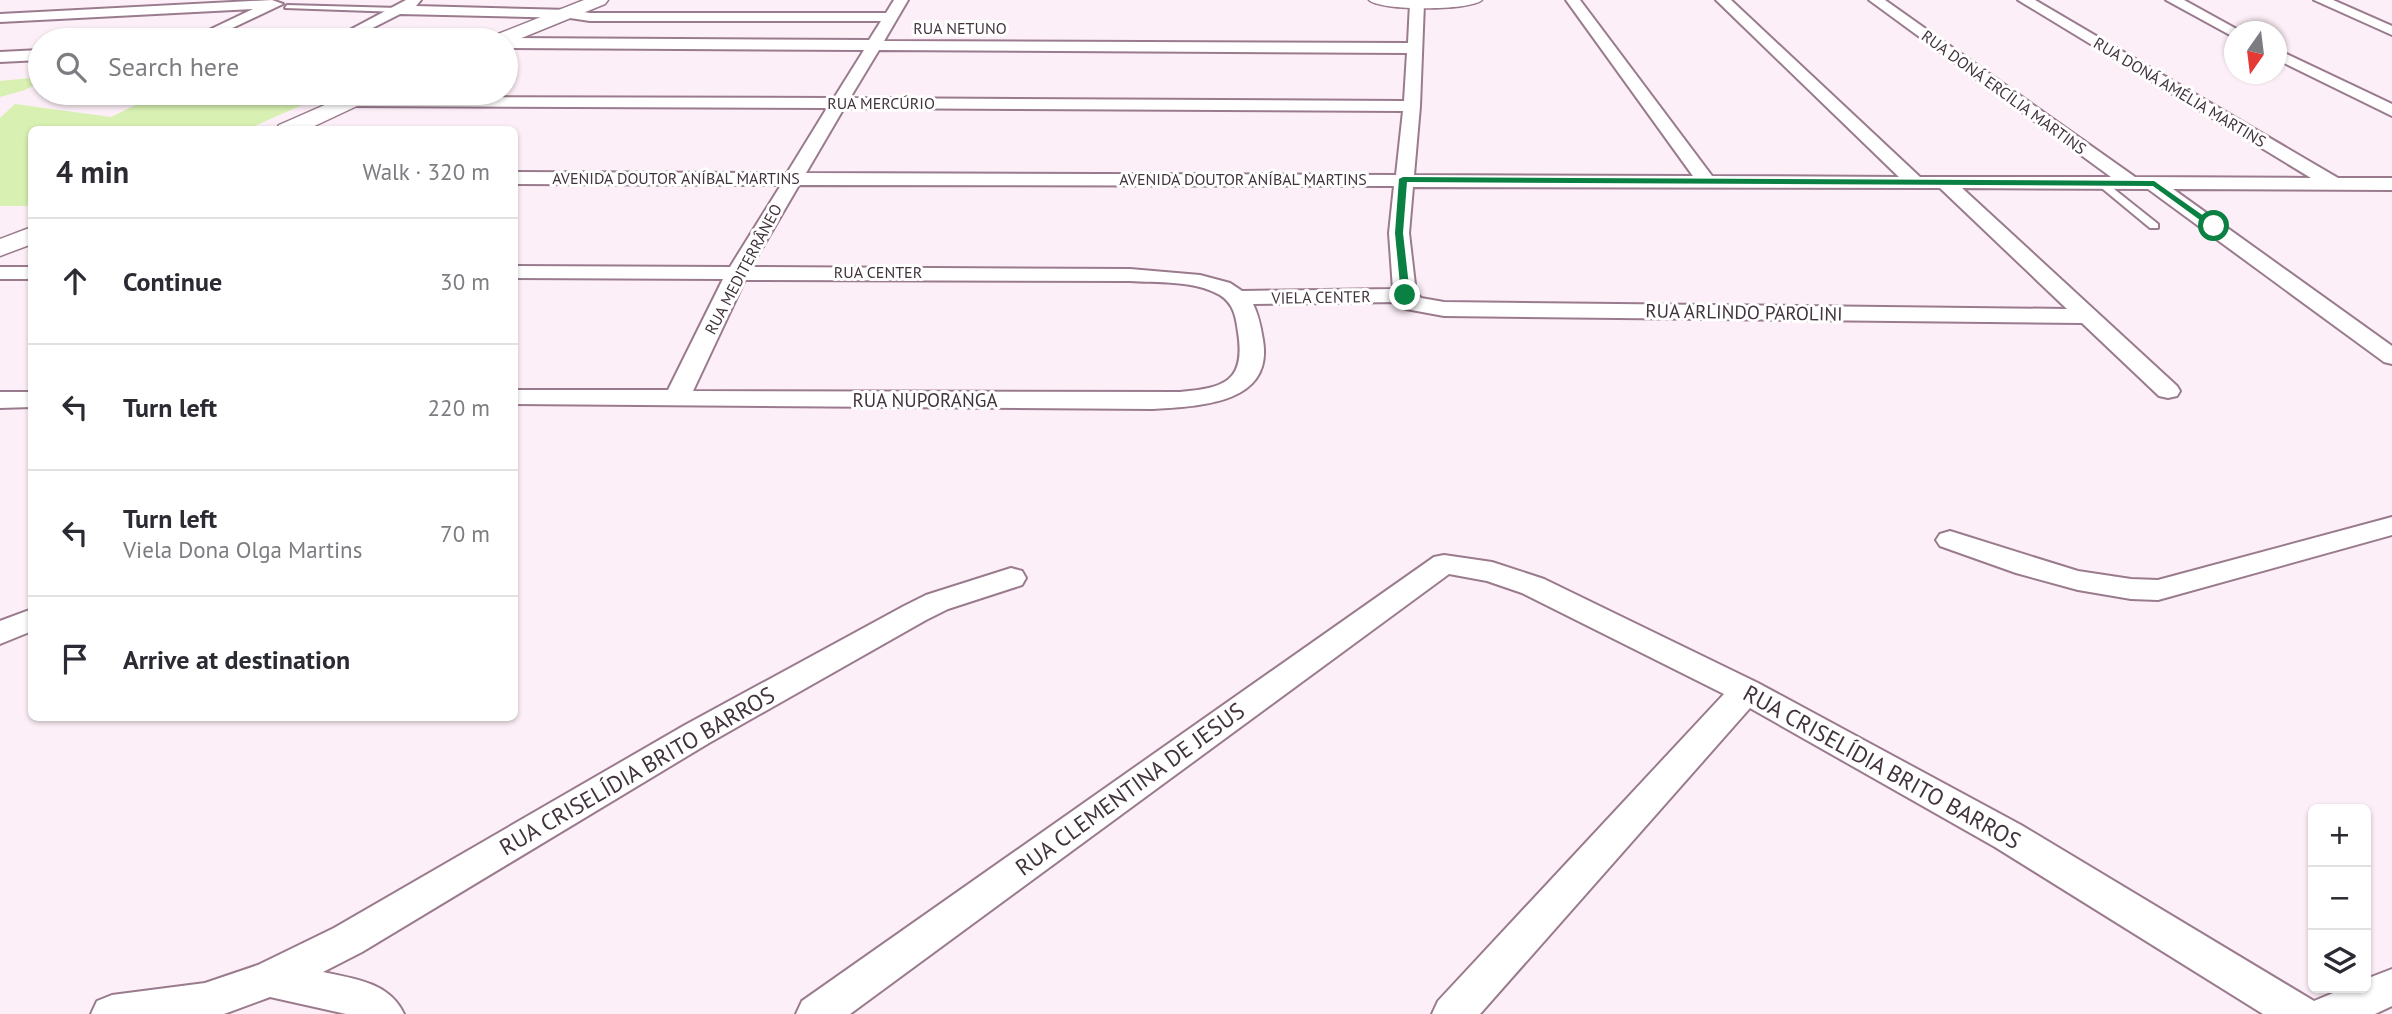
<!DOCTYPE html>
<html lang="en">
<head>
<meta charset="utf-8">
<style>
  body { margin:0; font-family:"PT Sans",sans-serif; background:#f2f2f3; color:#2b2b33 }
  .controls { position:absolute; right:21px; bottom:21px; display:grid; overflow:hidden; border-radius:10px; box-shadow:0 2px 5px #0004 }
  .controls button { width:63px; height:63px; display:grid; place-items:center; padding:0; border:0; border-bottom:2px solid #e1e1e2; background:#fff; color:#2b2b33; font:35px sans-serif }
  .compass { position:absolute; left:2224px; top:21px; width:63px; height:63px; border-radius:50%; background:#fff; box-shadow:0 2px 5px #0004; rotate:194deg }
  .stop { position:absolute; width:21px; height:21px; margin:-16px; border:5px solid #0b8043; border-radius:50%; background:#fff }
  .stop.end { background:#0b8043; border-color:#fff; box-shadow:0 2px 7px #0008 }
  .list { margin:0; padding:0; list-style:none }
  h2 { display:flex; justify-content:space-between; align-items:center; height:91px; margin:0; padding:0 28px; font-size:30px }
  h2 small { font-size:23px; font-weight:400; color:#7c7c81 }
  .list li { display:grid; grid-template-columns:46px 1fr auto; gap:21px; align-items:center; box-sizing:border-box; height:126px; padding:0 28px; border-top:2px solid #e1e1e2 }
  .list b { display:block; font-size:26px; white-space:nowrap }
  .list p { margin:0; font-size:23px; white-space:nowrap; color:#7c7c81 }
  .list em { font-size:23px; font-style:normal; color:#7c7c81 }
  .icon { flex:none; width:38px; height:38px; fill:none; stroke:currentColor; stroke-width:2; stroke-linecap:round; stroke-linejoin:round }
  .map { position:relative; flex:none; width:2392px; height:1014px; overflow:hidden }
  .search { position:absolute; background:#fff; box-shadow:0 2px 5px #0004; left:28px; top:28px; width:490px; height:77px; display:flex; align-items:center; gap:18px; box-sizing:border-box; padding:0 24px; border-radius:38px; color:#7c7c81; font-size:26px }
  .panel { position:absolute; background:#fff; box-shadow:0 2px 5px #0004; left:28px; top:126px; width:490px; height:595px; border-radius:10px }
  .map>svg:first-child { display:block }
</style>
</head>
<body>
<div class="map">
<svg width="2392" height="1014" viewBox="0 0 2392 1014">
  <rect width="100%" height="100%" fill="#fdeff7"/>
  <g fill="#d8f0b2">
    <path d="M40,77V82L25,90L0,97V81Z"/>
    <path d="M160,93H329L248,129L32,130L31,206H0V118L15,104L111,117Z"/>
  </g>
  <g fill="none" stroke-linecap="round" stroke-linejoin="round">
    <defs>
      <g id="service">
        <path d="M287,5L399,8L403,10L399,12L285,8Z"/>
        <path d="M2098,181H2104L2158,224V228H2150L2098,185Z"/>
      </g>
      <g id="minor">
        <path d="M272,0L283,4L207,40H188L253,9L0,22V14Z"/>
        <path d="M406,0H421L416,6L570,10L590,13H886L894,0H908L884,41L1408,43L1410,3L1412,0H1422L1424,3L1420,106L1414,175L1693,176L1566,0H1580L1712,176L1899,177L1716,0H1731L1920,177H2111L1869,0H1885L2135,177L2311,178L2018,0H2035L2338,178H2392V190L2173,189L2392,346V364L2384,362L2148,189L1962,188L2177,386L2180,391L2177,396L2168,398L2159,396L2082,323L1444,316L1406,309L1399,302L1253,304C1259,316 1261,328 1263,340C1274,405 1197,406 1153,409L514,404V390H668L723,279L514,278V266L730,267L781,185L514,184V172L787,173L827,108L350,106L342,101L344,97L834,98L864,50L506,48V40H500L506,38L869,40L881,21H590L570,18L400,14L349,40H331ZM879,50L1407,53L1404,101L850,98ZM844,108L1403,111L1396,175L806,173ZM799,185L1394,186L1389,233L1393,289L1242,291L1230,283L1200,275L1130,269L751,267ZM1413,187L1940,188L2067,309L1444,302L1421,298L1416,293L1409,233ZM745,280L1130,281C1158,283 1194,280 1220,295C1234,304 1236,317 1238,332C1246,382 1224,388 1180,392L693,391Z"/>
        <path d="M2166,0H2184L2242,32H2234V36L2230,35Z"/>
        <path d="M2314,0H2333L2392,26V35Z"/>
        <path d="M2276,49L2392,104V116L2276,59Z"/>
        <path d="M40,50V60L0,62V52Z"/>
        <rect x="0" y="267" width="32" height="12"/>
        <path d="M0,392H32V407L0,408Z"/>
        <path d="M2392,517V535L2158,600L2131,599L2078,590L2016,573L1940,546L1936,540L1940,534L1950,531L2078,571L2131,579L2158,580Z"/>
        <path d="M1444,555L1492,562L1544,579L1758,683L2021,825L2314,1001L2345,988H2366V979L2392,969V1006L2375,1014H2263L1995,847L1750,708L1480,1014H1432L1438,1001L1724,694L1522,593L1487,581L1449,574L850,1014H796L802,1001L1434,557Z"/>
        <path d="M1011,568L1022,571L1026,578L1022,585L948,609L926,620L709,743L362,952L323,972C355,979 389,982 404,1014H346L270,997L224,1014H91L97,1001L112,995L205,983L258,965L334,928L685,725L904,606L926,595Z"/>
        <path d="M32,609V631L0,644V621Z"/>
      </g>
      <g id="tertiary">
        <path d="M584,0H608L605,4L507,44L506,40H491L493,36Z"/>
        <path d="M1369,0H1482C1471,11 1379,11 1369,0Z"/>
        <path d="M352,93H379L376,97L306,130H276L279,125Z"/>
        <path d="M32,227V244L0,256V239Z"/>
      </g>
    </defs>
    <use href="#service" stroke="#9a7b8e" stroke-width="4"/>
    <use href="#minor" stroke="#9a7b8e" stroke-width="4"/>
    <use href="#tertiary" stroke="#9a7b8e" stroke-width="3"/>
    <use href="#service" fill="#fff" fill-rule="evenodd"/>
    <use href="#minor" fill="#fff" fill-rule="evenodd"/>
    <use href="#tertiary" fill="#fff" fill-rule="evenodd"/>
  </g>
  <path fill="#0b8043" d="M1403,177L2154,181L2218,226L2211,228L2153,186L1407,182L1403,233L1410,295L1405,298L1401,295L1395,233L1399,179Z"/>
  <g text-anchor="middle" stroke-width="6" stroke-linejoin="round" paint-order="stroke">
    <g font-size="16" fill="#42343d" stroke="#fff">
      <text x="960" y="34">RUA NETUNO</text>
      <text transform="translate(2004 92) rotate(36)" y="6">RUA DONÁ ERCÍLIA MARTINS</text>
      <text transform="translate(2180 92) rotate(31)" y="6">RUA DONÁ AMÉLIA MARTINS</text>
      <text x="881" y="109">RUA MERCÚRIO</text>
      <text x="676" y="184">AVENIDA DOUTOR ANÍBAL MARTINS</text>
      <text x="1243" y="185">AVENIDA DOUTOR ANÍBAL MARTINS</text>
      <text transform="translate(743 269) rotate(-62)" y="6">RUA MEDITERRÂNEO</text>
      <text x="878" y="278">RUA CENTER</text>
      <text transform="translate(1321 297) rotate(-1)" y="6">VIELA CENTER</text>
    </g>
    <g font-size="19" fill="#42343d" stroke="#fff">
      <text transform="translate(1744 312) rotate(1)" y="7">RUA ARLINDO PAROLINI</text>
      <text x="925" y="407">RUA NUPORANGA</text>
    </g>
    <g font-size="23" fill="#42343d" stroke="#fff">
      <text transform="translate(1882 767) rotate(29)" y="8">RUA CRISELÍDIA BRITO BARROS</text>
      <text transform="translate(637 771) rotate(-30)" y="8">RUA CRISELÍDIA BRITO BARROS</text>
      <text transform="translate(1130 789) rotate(-36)" y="8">RUA CLEMENTINA DE JESUS</text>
    </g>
  </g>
</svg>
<div class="controls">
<button>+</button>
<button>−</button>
<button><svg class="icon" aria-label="layers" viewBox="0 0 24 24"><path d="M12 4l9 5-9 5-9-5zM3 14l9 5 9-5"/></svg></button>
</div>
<svg class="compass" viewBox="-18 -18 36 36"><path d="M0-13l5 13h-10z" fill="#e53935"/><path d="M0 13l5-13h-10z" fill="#7c7c81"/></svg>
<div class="stop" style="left:2214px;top:226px"></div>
<div class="stop end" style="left:1405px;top:295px"></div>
<div class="search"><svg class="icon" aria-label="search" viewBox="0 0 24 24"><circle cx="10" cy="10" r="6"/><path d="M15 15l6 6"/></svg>Search here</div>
<section class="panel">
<h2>4 min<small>Walk · 320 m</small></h2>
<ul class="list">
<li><svg class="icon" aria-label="ahead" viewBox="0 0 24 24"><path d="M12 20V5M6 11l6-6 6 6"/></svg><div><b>Continue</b></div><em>30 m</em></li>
<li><svg class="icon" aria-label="left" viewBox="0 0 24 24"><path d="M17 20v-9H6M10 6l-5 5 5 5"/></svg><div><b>Turn left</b></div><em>220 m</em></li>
<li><svg class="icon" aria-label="left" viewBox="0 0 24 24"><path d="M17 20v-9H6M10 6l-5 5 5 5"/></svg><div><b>Turn left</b><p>Viela Dona Olga Martins</p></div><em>70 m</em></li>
<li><svg class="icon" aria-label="arrive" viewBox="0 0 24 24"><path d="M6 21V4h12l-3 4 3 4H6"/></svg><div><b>Arrive at destination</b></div></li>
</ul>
</section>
</div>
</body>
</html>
